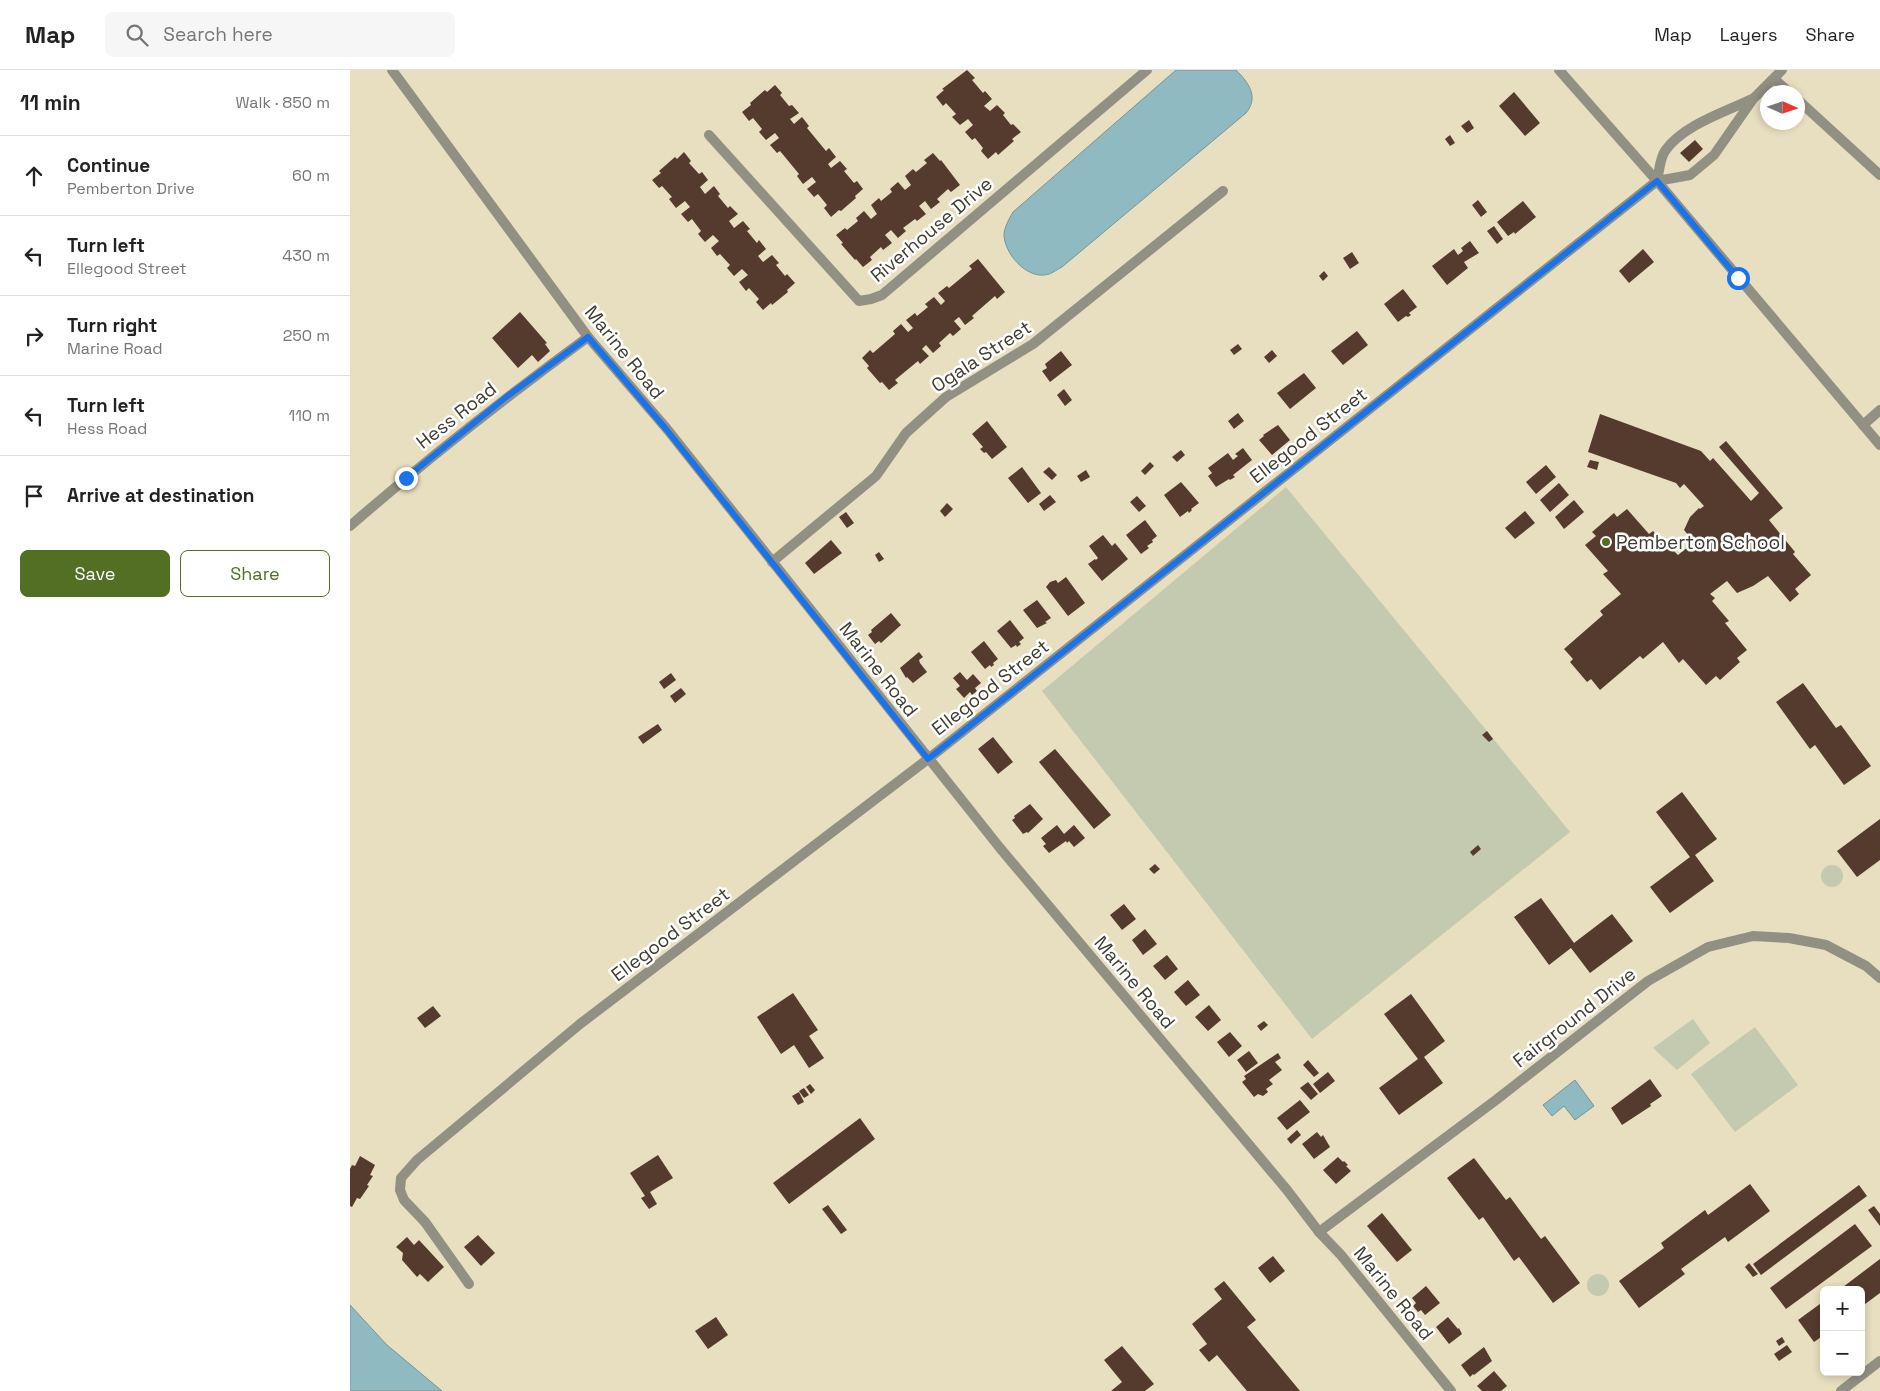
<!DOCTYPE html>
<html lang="en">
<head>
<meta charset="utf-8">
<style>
  body { margin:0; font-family:"Space Grotesk",sans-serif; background:#f6f6f6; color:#222 }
  .controls { position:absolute; right:15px; bottom:15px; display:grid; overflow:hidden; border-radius:8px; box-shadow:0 2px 8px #0003 }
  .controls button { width:45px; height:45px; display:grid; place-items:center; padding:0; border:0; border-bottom:1px solid #e0e0e0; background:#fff; color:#222; font:25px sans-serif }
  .compass { position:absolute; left:1410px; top:15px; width:45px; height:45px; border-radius:50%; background:#fff; box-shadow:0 2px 8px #0003; rotate:93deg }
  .stop { position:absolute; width:15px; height:15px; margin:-11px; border:4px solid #1a73e8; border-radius:50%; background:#fff }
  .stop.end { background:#1a73e8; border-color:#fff; box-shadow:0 1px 5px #0008 }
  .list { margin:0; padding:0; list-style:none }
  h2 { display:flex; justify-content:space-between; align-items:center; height:65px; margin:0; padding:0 20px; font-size:21px }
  h2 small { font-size:16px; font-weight:400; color:#767676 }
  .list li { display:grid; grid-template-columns:32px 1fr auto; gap:15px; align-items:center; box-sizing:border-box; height:80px; padding:0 20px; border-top:1px solid #e0e0e0 }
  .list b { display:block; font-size:19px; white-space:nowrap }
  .list p { margin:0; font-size:16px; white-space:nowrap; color:#767676 }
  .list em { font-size:16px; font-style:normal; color:#767676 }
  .actions { display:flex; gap:10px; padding:15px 20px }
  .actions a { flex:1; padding:11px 0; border:1px solid #526f24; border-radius:8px; text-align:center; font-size:18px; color:#526f24 }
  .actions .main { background:#526f24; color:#fff }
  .icon { flex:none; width:28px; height:28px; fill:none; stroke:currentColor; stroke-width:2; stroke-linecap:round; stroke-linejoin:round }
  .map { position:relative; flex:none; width:1530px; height:1321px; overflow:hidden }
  header { display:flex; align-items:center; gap:30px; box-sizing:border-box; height:70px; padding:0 25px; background:#fff; border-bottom:1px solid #e0e0e0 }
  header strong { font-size:24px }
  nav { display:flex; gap:28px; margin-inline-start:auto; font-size:18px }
  .search { width:350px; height:45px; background:#f6f6f6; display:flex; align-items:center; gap:12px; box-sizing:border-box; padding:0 18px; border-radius:8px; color:#767676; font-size:19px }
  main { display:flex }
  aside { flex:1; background:#fff }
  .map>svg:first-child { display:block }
</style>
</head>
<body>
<header>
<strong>Map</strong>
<div class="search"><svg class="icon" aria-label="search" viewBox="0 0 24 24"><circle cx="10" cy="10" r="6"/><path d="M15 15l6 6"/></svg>Search here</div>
<nav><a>Map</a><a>Layers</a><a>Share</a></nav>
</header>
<main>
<aside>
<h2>11 min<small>Walk · 850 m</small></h2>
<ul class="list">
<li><svg class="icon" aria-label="ahead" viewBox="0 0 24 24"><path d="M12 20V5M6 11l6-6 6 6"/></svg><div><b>Continue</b><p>Pemberton Drive</p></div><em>60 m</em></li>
<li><svg class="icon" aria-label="left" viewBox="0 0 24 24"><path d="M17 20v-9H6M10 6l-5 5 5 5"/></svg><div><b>Turn left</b><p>Ellegood Street</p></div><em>430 m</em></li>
<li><svg class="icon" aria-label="right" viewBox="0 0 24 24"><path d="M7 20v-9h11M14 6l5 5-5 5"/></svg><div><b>Turn right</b><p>Marine Road</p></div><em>250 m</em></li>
<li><svg class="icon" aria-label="left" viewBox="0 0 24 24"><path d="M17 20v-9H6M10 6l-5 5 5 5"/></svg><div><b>Turn left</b><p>Hess Road</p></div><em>110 m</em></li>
<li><svg class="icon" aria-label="arrive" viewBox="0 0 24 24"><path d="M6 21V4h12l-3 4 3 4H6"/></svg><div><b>Arrive at destination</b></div></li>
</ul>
<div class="actions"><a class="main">Save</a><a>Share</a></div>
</aside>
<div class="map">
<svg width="1530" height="1321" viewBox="0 0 1530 1321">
  <rect width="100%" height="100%" fill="#e8dec0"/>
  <g fill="#c3caaf">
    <path d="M936,417L1220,762L962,969L692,621Z"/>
    <circle cx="1482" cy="806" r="11"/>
    <path d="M1343,949L1360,973L1327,1000L1303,978Z"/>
    <path d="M1405,957L1448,1015L1385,1062L1341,1004Z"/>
    <circle cx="1248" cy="1215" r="11"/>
  </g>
  <g fill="#90bac1" stroke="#789496">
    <path d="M826,0H886C899,13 909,27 896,43L712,197C706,200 700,205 694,205C675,207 654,183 654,164C655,156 659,149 663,142Z"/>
    <path d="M1225,1010L1244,1036L1225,1050L1214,1036L1202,1046L1193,1035Z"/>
    <path d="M0,1235L37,1275L92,1321H0Z"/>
  </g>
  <g fill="#543b2e">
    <path d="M617,0L625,8L622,10L633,23L635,21L642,29L634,36L640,41L647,35L655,43L653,45L661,55L663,54L671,62L662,69L664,71L648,85L646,82L638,89L631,81L633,78L625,68L622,70L615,62L623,55L618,49L610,55L602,47L606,44L596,33L593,36L586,27L594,20L592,19Z"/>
    <path d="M425,15L432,23L430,25L439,36L442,35L449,43L440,49L444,54L452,47L459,56L457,58L476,81L479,78L486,87L478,94L481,98L490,91L497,99L494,101L504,113L507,111L513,119L505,126L506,128L491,141L489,140L481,147L474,138L477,135L468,124L464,127L457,119L466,112L462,107L453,114L447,106L449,104L430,81L427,83L420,75L429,68L425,63L416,70L409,62L412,59L403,48L399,51L392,42L401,35L400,33L415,20L417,22Z"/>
    <path d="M1164,22L1190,53L1175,66L1149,36Z"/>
    <path d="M1119,50L1124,58L1117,63L1111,56Z"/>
    <path d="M1100,65L1105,73L1100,76L1095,69Z"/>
    <path d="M1345,70L1353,79L1339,92L1330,83Z"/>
    <path d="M334,82L341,91L339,93L349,104L352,102L358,110L350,117L355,124L364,116L370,124L368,126L378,138L380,136L388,144L379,151L384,158L393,151L400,159L397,161L407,173L409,170L416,179L408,186L413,192L422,185L429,193L426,195L435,206L437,204L445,213L437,220L438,222L422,235L421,233L413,240L406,232L409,229L399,218L396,221L389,212L398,205L392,199L384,206L377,198L380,195L370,184L367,186L361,178L369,171L363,165L355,172L348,164L351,161L342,149L338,152L331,144L340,137L335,131L326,138L319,129L322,127L312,116L309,118L302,110L311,103L309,101L325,87L327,89Z"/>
    <path d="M583,83L590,91L591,90L610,115L601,122L598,119L587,129L590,132L581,139L575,131L569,136L576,144L567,151L565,149L553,158L556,161L548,168L541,160L535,165L542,173L533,180L531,177L520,187L522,190L513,197L506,189L505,190L491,174L493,173L486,165L495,158L497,160L508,151L506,148L514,141L521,149L527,144L521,135L529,128L531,131L542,122L540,119L548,112L555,120L561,115L555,106L563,99L566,102L577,93L574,90Z"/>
    <path d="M1128,130L1137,142L1131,147L1122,135Z"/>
    <path d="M1173,131L1186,147L1165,164L1164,162L1158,166L1147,152Z"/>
    <path d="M1144,156L1153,169L1147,174L1137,161Z"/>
    <path d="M1120,171L1129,183L1114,192L1118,198L1097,215L1082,196L1104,179L1108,185L1113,181L1111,178Z"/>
    <path d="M1293,179L1304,192L1279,213L1269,201Z"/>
    <path d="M1002,182L1009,193L1000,199L993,188Z"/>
    <path d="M628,189L655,222L647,229L645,226L622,246L624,248L615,255L609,247L604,251L611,259L603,266L600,263L589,273L591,276L583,283L576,275L572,279L579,286L570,294L568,291L545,310L548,313L539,320L532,312L530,313L517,298L519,296L512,288L520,280L523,283L545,264L543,261L551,254L558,262L563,258L556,250L565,243L567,246L578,237L575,234L584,227L591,235L595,231L588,223L597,216L599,218L622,199L619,196Z"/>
    <path d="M974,201L978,206L973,211L969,206Z"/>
    <path d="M1053,219L1067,237L1059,243L1061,245L1058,247L1056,246L1048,252L1034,234Z"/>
    <path d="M170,242L197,273L195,274L200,281L188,292L182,285L168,298L142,268Z"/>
    <path d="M1007,261L1018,275L993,295L981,281Z"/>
    <path d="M888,274L892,279L884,285L880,280Z"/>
    <path d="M922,280L927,286L919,293L914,287Z"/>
    <path d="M711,281L722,295L700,312L692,301L697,298L695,294Z"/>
    <path d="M954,303L966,318L940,339L927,323Z"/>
    <path d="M714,319L722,330L715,336L707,325Z"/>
    <path d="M888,343L894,351L884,359L878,351Z"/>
    <path d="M1250,344L1351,381L1360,391L1363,388L1401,431L1409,423L1369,377L1376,371L1433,438L1419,450L1445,482L1443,484L1461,505L1445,519L1449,524L1440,532L1418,506L1403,516L1387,523L1377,511L1360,524L1365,528L1362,531L1379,551L1375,553L1397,580L1387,588L1390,592L1370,610L1366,606L1356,615L1333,589L1329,593L1313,572L1293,589L1290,586L1250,620L1241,609L1237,612L1220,592L1223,589L1214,579L1253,545L1250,541L1271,524L1253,504L1258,501L1235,475L1246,466L1242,462L1264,443L1267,447L1277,439L1299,464L1303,461L1320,480L1322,479L1328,485L1344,472L1334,460L1340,447L1349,438L1350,439L1354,436L1334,414L1330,418L1326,413L1238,382Z"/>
    <path d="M637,351L657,377L642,389L636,382L634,383L630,379L633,377L622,364Z"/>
    <path d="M928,355L940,370L922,385L909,370L914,366L913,365Z"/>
    <path d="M893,378L902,390L883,405L885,407L880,410L879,409L866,417L858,406L862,403L858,398L878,383L883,390L888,386L885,384Z"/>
    <path d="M831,380L835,385L827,392L822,387Z"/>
    <path d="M1240,390L1249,392L1247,400L1237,397Z"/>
    <path d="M800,392L804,396L795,405L791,401Z"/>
    <path d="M1196,395L1206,407L1186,424L1176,412Z"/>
    <path d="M672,397L691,423L678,433L658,408Z"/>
    <path d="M699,397L707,405L702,410L693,402Z"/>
    <path d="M736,400L740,407L731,412L727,406Z"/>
    <path d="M831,412L849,433L841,439L842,440L839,443L838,441L830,447L814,425Z"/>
    <path d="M1209,413L1219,425L1200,442L1190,430Z"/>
    <path d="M700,425L706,432L694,441L689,434Z"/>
    <path d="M787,426L796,436L789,442L780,432Z"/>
    <path d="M1224,430L1234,442L1214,459L1205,447Z"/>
    <path d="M597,433L603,439L595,447L590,441Z"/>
    <path d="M1175,441L1185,453L1165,469L1155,458Z"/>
    <path d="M496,442L504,453L497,458L489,447Z"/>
    <path d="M795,450L807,466L802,470L803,472L797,476L799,478L791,484L776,465Z"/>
    <path d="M753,465L762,476L765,473L778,489L752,511L738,494L745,489L746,490L748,488L739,476Z"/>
    <path d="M481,470L492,483L464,504L455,493Z"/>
    <path d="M529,482L534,489L529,492L525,485Z"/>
    <path d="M716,507L735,533L718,546L696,517L700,512L706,510L708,513Z"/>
    <path d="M687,530L701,548L695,552L697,553L687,558L673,540Z"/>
    <path d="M541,543L551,555L531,573L529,571L525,574L518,565L522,562L521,560Z"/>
    <path d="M660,550L674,568L669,572L671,574L667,577L666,575L661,578L647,561Z"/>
    <path d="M634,571L648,589L643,593L644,595L641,597L640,595L635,599L621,582Z"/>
    <path d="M569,582L573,587L569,590L570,593L577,602L563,613L557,607L556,608L550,598Z"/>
    <path d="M610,602L617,610L623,604L631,613L625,618L627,621L622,625L620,622L614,628L606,619L610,616L603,608Z"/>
    <path d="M321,603L326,610L314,619L309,612Z"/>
    <path d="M1453,613L1486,658L1491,655L1521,696L1494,715L1465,675L1460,679L1426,632Z"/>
    <path d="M331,618L336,624L325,633L320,626Z"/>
    <path d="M308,654L312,660L293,674L288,667Z"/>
    <path d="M1137,661L1143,669L1139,672L1132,665Z"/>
    <path d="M643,667L663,692L648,704L628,679Z"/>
    <path d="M705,679L761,745L744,759L689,692Z"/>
    <path d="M1332,722L1367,769L1345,785L1364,811L1320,843L1300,817L1340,787L1306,742Z"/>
    <path d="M680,734L693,749L678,763L677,762L673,764L662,750L665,748L664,746Z"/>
    <path d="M1530,749V790L1507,807L1487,781Z"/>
    <path d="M707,755L714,764L724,755L735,768L724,777L719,771L717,773L716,771L699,783L693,776L696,774L691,768Z"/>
    <path d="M1128,775L1131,779L1123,786L1120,782Z"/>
    <path d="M805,794L810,799L804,804L799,799Z"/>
    <path d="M1191,828L1224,873L1262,844L1283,871L1240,903L1221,878L1199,895L1164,847Z"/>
    <path d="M774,834L786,849L772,860L760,845Z"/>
    <path d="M795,859L807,874L793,885L782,870Z"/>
    <path d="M817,885L828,899L815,910L803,896Z"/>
    <path d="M838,910L850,925L836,936L824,922Z"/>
    <path d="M443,923L468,960L459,966L474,988L459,998L444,975L431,984L407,947Z"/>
    <path d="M1061,924L1095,971L1074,987L1093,1013L1049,1045L1029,1018L1068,989L1034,944Z"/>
    <path d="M859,935L871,950L858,961L845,947Z"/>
    <path d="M83,936L91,946L75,958L67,948Z"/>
    <path d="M914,951L918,955L911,961L907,956Z"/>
    <path d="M880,962L892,976L879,987L867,972Z"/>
    <path d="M899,981L908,993L896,1002L887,990Z"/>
    <path d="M928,983L931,988L925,992L932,1000L919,1010L923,1014L916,1019L918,1022L913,1026L908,1024L904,1027L892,1012L896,1009L894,1006Z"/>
    <path d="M958,990L969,1003L964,1007L953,995Z"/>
    <path d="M978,1002L985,1011L970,1023L963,1014Z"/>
    <path d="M1300,1009L1312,1026L1300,1034L1301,1036L1272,1055L1261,1038Z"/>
    <path d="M958,1012L968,1024L961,1030L950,1018Z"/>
    <path d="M460,1014L465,1020L461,1024L456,1017Z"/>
    <path d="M454,1018L459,1025L454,1028L449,1021Z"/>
    <path d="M449,1022L454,1032L448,1035L442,1026Z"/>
    <path d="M950,1030L960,1042L937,1060L927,1048Z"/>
    <path d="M510,1048L525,1069L439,1134L423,1113Z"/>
    <path d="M947,1060L951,1065L941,1074L937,1069Z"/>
    <path d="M967,1062L971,1067L973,1065L980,1077L964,1089L952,1074Z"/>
    <path d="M308,1085L323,1108L300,1122L307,1134L299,1139L291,1128L295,1126L280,1103Z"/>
    <path d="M10,1086L25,1095L20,1105L23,1106L17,1115L19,1116L10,1129L7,1128L2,1137L0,1136V1099L2,1095L5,1096Z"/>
    <path d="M988,1087L993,1092L994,1091L998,1095L996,1096L1001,1101L986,1114L973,1100Z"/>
    <path d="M1124,1088L1156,1130L1160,1127L1191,1169L1195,1166L1230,1213L1203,1233L1169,1187L1164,1191L1133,1147L1129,1150L1097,1108Z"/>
    <path d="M1400,1114L1420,1141L1378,1172L1375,1167L1331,1199L1335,1204L1289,1238L1269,1211L1314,1178L1311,1173L1355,1140L1358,1145Z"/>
    <path d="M1509,1115L1517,1126L1411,1205L1403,1194Z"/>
    <path d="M478,1135L497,1160L491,1164L472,1139Z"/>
    <path d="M1524,1136L1530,1144V1156L1518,1140Z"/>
    <path d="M1032,1143L1062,1180L1047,1192L1017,1156Z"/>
    <path d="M1505,1154L1522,1176L1436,1239L1420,1218Z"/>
    <path d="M128,1165L145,1183L131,1196L114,1177Z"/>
    <path d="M57,1167L64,1175L69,1170L94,1197L78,1212L70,1204L67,1207L52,1190L53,1183L46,1177Z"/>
    <path d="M923,1186L935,1201L920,1213L908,1198Z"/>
    <path d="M1530,1189V1223L1511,1237V1220H1489Z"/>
    <path d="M1399,1193L1408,1204L1403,1207L1395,1197Z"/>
    <path d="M874,1211L906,1250L897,1257L950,1321H897L867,1285L859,1292L849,1280L857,1274L842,1254L872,1229L864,1219Z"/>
    <path d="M1076,1216L1090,1233L1075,1245L1071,1240L1068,1242L1063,1236L1066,1233L1062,1228Z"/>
    <path d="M1474,1231V1265L1464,1272L1448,1250Z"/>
    <path d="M366,1247L378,1265L358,1279L345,1261Z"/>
    <path d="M1098,1247L1108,1259L1109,1258L1112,1264L1099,1274L1086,1257Z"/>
    <path d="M1432,1267L1435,1272L1429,1276L1426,1271Z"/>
    <path d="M1437,1275L1442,1282L1429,1291L1424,1284Z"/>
    <path d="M772,1276L804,1314L795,1321H761L772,1312L754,1290Z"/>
    <path d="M1134,1277L1142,1291L1124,1305L1123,1304L1120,1307L1111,1295Z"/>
    <path d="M1144,1301L1157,1316L1151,1321H1132L1127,1316Z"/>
  </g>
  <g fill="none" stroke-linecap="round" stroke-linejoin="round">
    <g stroke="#929082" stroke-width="10">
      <path d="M42,0L238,267L317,359L650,778L937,1120L969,1162L991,1185L1101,1321"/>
      <path d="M1424,9L1439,22"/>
      <path d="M1448,30L1530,105"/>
      <path d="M359,65L509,231L521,229L532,225L797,0"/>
      <path d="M1307,111C1309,102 1310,88 1315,81C1333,55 1375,42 1402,29"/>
      <path d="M1513,355L1530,340"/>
      <path d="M0,456C77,389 156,327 238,267"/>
      <path d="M422,492L526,406L556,363L596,327L683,274L873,121"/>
      <path d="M969,1162L1146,1030L1298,911L1358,877L1403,866L1439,868L1476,875L1516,896L1530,908"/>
      <path d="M119,1214L75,1152L54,1130L50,1120L51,1108L67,1090L230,954L578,689L1307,111L1340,105L1364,85L1403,29L1432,0"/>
    </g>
    <g stroke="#929082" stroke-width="10">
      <path d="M1209,0L1307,111L1530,375"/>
      <path d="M1491,1321L1530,1291"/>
    </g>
  </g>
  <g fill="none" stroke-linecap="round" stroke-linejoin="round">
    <path stroke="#1a73e8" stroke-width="6" d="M56,408L155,328L238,267L316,359L578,689L1307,111L1388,208"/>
  </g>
  <circle fill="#526f24" stroke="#fff" stroke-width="2" cx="1256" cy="472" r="5"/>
  <g text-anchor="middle" stroke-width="5" stroke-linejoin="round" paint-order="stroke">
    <g font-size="19" fill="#403c30" stroke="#fff">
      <text transform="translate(581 159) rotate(-40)" y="7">Riverhouse Drive</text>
      <text transform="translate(275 282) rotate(51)" y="7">Marine Road</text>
      <text transform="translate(631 286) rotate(-33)" y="7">Ogala Street</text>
      <text transform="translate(106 345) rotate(-38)" y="7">Hess Road</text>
      <text transform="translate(958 365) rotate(-38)" y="7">Ellegood Street</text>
      <text transform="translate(529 599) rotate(52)" y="7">Marine Road</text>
      <text transform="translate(640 617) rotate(-38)" y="7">Ellegood Street</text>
      <text transform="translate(320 864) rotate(-37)" y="7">Ellegood Street</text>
      <text transform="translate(785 912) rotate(50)" y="7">Marine Road</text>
      <text transform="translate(1224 947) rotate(-38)" y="7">Fairground Drive</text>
      <text transform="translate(1044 1223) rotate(51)" y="7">Marine Road</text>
    </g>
    <g font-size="19" fill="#403c30" stroke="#fff" text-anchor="start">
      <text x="1266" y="479">Pemberton School</text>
    </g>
  </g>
</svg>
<div class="controls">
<button>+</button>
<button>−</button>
</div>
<svg class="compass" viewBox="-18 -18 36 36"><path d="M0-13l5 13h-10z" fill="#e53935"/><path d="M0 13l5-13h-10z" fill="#767676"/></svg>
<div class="stop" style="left:1388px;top:208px"></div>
<div class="stop end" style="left:56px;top:408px"></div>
</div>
</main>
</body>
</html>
